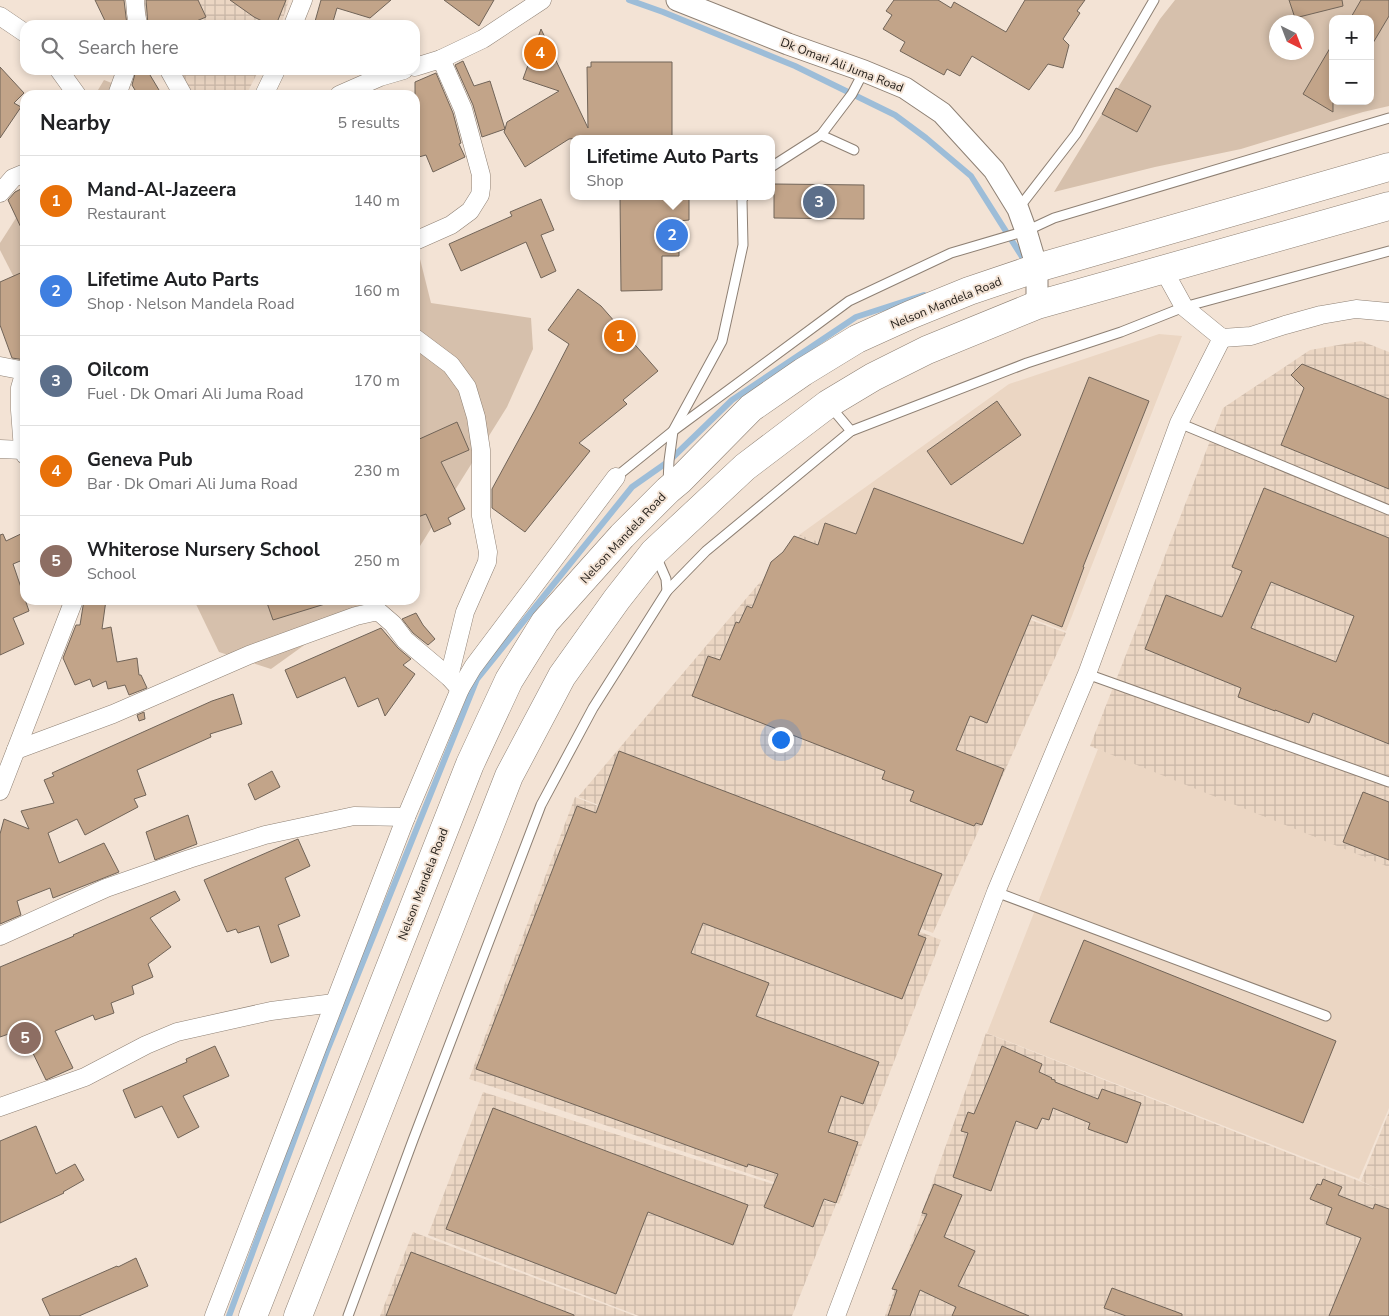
<!DOCTYPE html>
<html lang="en">
<head>
<meta charset="utf-8">
<style>
  body { margin:0; font-family:"Nunito Sans",sans-serif; background:#f2f2f2; color:#202124 }
  .controls { position:absolute; right:15px; top:15px; display:grid; overflow:hidden; border-radius:10px; box-shadow:0 2px 8px #0003 }
  .controls button { width:45px; height:45px; display:grid; place-items:center; padding:0; border:0; border-bottom:1px solid #e0e0e0; background:#fff; color:#202124; font:25px sans-serif }
  .compass { position:absolute; left:1269px; top:15px; width:45px; height:45px; border-radius:50%; background:#fff; box-shadow:0 2px 8px #0003; rotate:138deg }
  .you { position:absolute; left:780px; top:739px; width:18px; height:18px; margin:-12px; border:4px solid #fff; border-radius:50%; background:#1a73e8; box-shadow:0 0 0 8px #1a73e833 }
  .badge { display:grid; place-items:center; width:32px; height:32px; border-radius:50%; background:#136194; color:#fff; font-size:16px; font-weight:700 }
  .pin { position:absolute; translate:-50% -50%; border:2px solid #fff; box-shadow:0 1px 5px #0006 }
  .popup { position:absolute; left:570px; top:135px; width:205px; height:65px; box-sizing:border-box; display:grid; place-content:center; border-radius:10px; background:#fff; filter:drop-shadow(0 1px 4px #0005); font-size:16px; white-space:nowrap; color:#757577 }
  .popup b { font-size:19px; color:#202124 }
  .popup::after { content:''; position:absolute; left:50%; top:100%; margin-left:-10px; border:10px solid transparent; border-top-color:#fff }
  .list { margin:0; padding:0; list-style:none }
  h2 { display:flex; justify-content:space-between; align-items:center; height:65px; margin:0; padding:0 20px; font-size:21px }
  h2 small { font-size:16px; font-weight:400; color:#757577 }
  .list li { display:grid; grid-template-columns:32px 1fr auto; gap:15px; align-items:center; box-sizing:border-box; height:90px; padding:0 20px; border-top:1px solid #e0e0e0 }
  .list b { display:block; font-size:19px; white-space:nowrap }
  .list p { margin:0; font-size:16px; white-space:nowrap; color:#757577 }
  .list em { font-size:16px; font-style:normal; color:#757577 }
  .icon { flex:none; width:28px; height:28px; fill:none; stroke:currentColor; stroke-width:2; stroke-linecap:round; stroke-linejoin:round }
  .map { position:relative; flex:none; width:1389px; height:1316px; overflow:hidden }
  .search { position:absolute; background:#fff; box-shadow:0 2px 8px #0003; left:20px; top:20px; width:400px; height:55px; display:flex; align-items:center; gap:12px; box-sizing:border-box; padding:0 18px; border-radius:15px; color:#757577; font-size:19px }
  .panel { position:absolute; background:#fff; box-shadow:0 2px 8px #0003; left:20px; top:90px; width:400px; height:515px; border-radius:15px }
  .map>svg:first-child { display:block }
</style>
</head>
<body>
<div class="map">
<svg width="1389" height="1316" viewBox="0 0 1389 1316">
  <defs>
    <pattern id="industrial-grid" width="8" height="8" patternUnits="userSpaceOnUse" patternTransform="scale(1.25)"><rect width="8" height="8" fill="#ebd6c3"/><path d="M0 4h8M4 0v8" fill="none" stroke="#c9b7a7"/></pattern>
  </defs>
  <rect width="100%" height="100%" fill="#f3e3d5"/>
  <g fill="#ebd6c3">
    <path d="M1159,334L1182,336L1066,631L799,535L1009,384Z"/>
    <path d="M1098,749L1389,864V1108L1359,1179L987,1033Z"/>
  </g>
  <g fill="url(#industrial-grid)">
    <path d="M152,0H289L281,25H145L139,5Z"/>
    <path d="M170,70H259L246,95H187Z"/>
    <path d="M1361,341L1389,352V867L1090,746L1223,408L1310,350Z"/>
    <path d="M800,535L1066,633L933,933L578,797Z"/>
    <path d="M575,797L941,940L839,1204L469,1079Z"/>
    <path d="M986,1033L1379,1189L1361,1181L1389,1112V1316H885Z"/>
    <path d="M483,1092L836,1204L792,1316H639L428,1235Z"/>
    <path d="M413,1232L635,1316H380Z"/>
  </g>
  <g fill="#d6c0ac" fill-rule="evenodd">
    <path d="M1175,0H1389V106L1363,112L1241,149L1155,167L1054,192L1160,19ZM1333,19H1370V101H1333ZM1276,22H1306V52H1276Z"/>
    <path d="M104,80L142,95H95Z"/>
    <path d="M25,204V299L0,250V243Z"/>
    <path d="M415,257L420,259L431,303L531,318L533,349L507,407L415,554Z"/>
    <path d="M194,600H367L271,669L219,652Z"/>
  </g>
  <g fill="none" stroke-linecap="round" stroke-linejoin="round">
    <g stroke="#9dbdd8" stroke-width="6">
      <path d="M629,0L663,12L795,66L895,115L926,138L971,176L1026,263"/>
      <path d="M229,1316L327,1051L477,679L632,487L669,461L732,400L856,317L924,295"/>
    </g>
  </g>
  <g fill="#c2a489" stroke="#716458" fill-rule="evenodd">
    <path d="M95,0H124L127,25H107Z"/>
    <path d="M146,0H198L206,17L187,25H148Z"/>
    <path d="M230,0H286L276,25H270L254,17Z"/>
    <path d="M321,0H391L370,18L337,8L332,25H314Z"/>
    <path d="M444,0H494L479,26Z"/>
    <path d="M894,0H938L951,8L954,2L1006,32L1025,0H1085L1077,11L1080,13L1063,39L1069,45L1063,68L1048,64L1029,90L972,56L960,76L947,69L944,75L900,51L905,42L883,29L892,15L886,11Z"/>
    <path d="M1289,0H1342L1343,6L1295,18Z"/>
    <path d="M1361,0H1389V16L1370,48V19H1350Z"/>
    <path d="M541,29L588,128L587,67H591V62H672V139H594L593,136L569,139L525,167L504,132L505,129L482,137L473,105L455,65L463,61L474,86L490,81L505,129L507,122L559,91L523,79Z"/>
    <path d="M1333,43V112L1303,94Z"/>
    <path d="M0,67L24,93L14,103L21,107L0,138Z"/>
    <path d="M136,70H147L162,95H138L132,85Z"/>
    <path d="M436,73L453,113L461,143L459,144L465,157L433,172L426,155L415,158V82Z"/>
    <path d="M1116,88L1151,106L1137,132L1102,114Z"/>
    <path d="M774,184L864,185V219L774,218Z"/>
    <path d="M25,187V236L8,200L15,192Z"/>
    <path d="M620,196H689V220L679,221V256H662V290L621,291Z"/>
    <path d="M541,199L554,230L541,235L556,271L541,278L526,242L461,271L449,244L512,216L510,212Z"/>
    <path d="M25,271V360L12,358L0,325V282Z"/>
    <path d="M578,289L601,306L658,371L623,400L627,404L579,443L590,451L525,532L492,508V489L535,410L569,344L548,330Z"/>
    <path d="M1302,364L1389,399V489L1281,445L1304,388L1291,375Z"/>
    <path d="M1089,377L1149,401L1083,567H1084L1062,627L1032,615L987,723L970,716L956,750L1004,769L982,825L976,823L974,826L910,801L914,791L882,779L885,771L692,696L708,656L720,660L736,622L739,623L747,606L752,608L771,562L783,552L794,536L818,545L825,523L856,534L874,488L1023,544Z"/>
    <path d="M997,401L1021,435L951,485L927,451Z"/>
    <path d="M457,422L469,450L441,462L465,509L448,518L451,524L434,532L426,514L415,518V441Z"/>
    <path d="M1264,488L1389,538V744L1313,713L1309,723L1275,710V711L1238,697L1241,688L1145,649L1166,595L1222,617L1242,571L1232,567ZM1271,582L1354,616L1336,662L1251,628Z"/>
    <path d="M25,532V559L13,564L29,611L13,618L24,644L0,655V535L3,534L6,541Z"/>
    <path d="M84,600H106L102,629L111,627L117,662L137,658L139,675H141L147,688L129,695L125,685L108,689L106,681L93,687L90,679L75,685L63,658L76,625H80Z"/>
    <path d="M266,600H325V604L273,620Z"/>
    <path d="M416,613L423,625L435,639L428,645L413,633L402,619Z"/>
    <path d="M381,628L398,648L411,659L403,665L415,674L385,716L378,698L358,707L345,677L297,698L285,670Z"/>
    <path d="M233,694L242,724L210,734L211,737L137,770L146,795L134,799L138,807L85,835L77,819L48,833L59,863L104,843L119,872L53,898L50,888L17,901L21,915L0,924V834L4,819L29,829L21,811L54,803L44,780L54,776L52,773L212,701Z"/>
    <path d="M144,712L145,719L139,721L137,715Z"/>
    <path d="M619,751L942,874L918,935L926,938L902,999L703,923L691,953L769,983L756,1016L879,1062L863,1104L841,1096L828,1132L858,1142L836,1203L824,1199L813,1227L764,1207L778,1174L748,1164L747,1167L476,1069L577,806L596,813Z"/>
    <path d="M272,771L280,787L255,800L248,784Z"/>
    <path d="M1363,792L1389,802V860L1343,842Z"/>
    <path d="M188,815L197,844L155,860L146,832Z"/>
    <path d="M298,839L310,866L285,878L300,916L278,925L289,956L271,963L259,926L238,933L236,929L227,932L204,880Z"/>
    <path d="M175,891L180,900L150,918L171,947L148,964L153,977L132,986L134,994L111,1003L114,1013L95,1020L93,1015L55,1031L73,1068L46,1080L28,1043L23,1045L17,1031L0,1037V967L74,936L73,935Z"/>
    <path d="M1084,940L1336,1041L1303,1123L1050,1022Z"/>
    <path d="M215,1046L229,1076L183,1096L199,1127L178,1138L162,1106L135,1118L123,1090L187,1062L186,1059Z"/>
    <path d="M1002,1046L1042,1064L1039,1072L1052,1078L1051,1079L1055,1080V1082L1098,1099L1102,1089L1141,1103L1127,1143L1088,1129L1090,1123L1053,1108L1049,1120L1042,1118L1037,1129L1016,1121L991,1191L953,1177L968,1133L961,1131L968,1112L974,1114Z"/>
    <path d="M493,1108L748,1205L733,1245L648,1212L616,1294L446,1229Z"/>
    <path d="M36,1126L56,1174L75,1164L84,1180L63,1192L64,1193L0,1223V1141Z"/>
    <path d="M1323,1179L1342,1187L1338,1195L1373,1209L1375,1204L1389,1209V1316H1329L1361,1238L1326,1224L1332,1208L1310,1199L1317,1184L1321,1185Z"/>
    <path d="M934,1184L962,1195L944,1237L975,1251L958,1286L1029,1316H952L956,1307L920,1290L910,1316H888L897,1290L892,1289L927,1214L922,1213Z"/>
    <path d="M411,1252L574,1315V1316H386Z"/>
    <path d="M136,1258L148,1286L79,1316H50L42,1299L117,1266L118,1267Z"/>
    <path d="M1112,1288L1182,1314V1316H1126L1104,1308Z"/>
  </g>
  <g fill="none" stroke-linecap="round" stroke-linejoin="round">
    <defs>
      <g id="service">
        <path d="M821,135L854,150"/>
        <path d="M771,167L821,135L852,94L864,71"/>
        <path d="M1018,209L1076,134L1154,0"/>
        <path d="M830,406L851,431"/>
        <path d="M1179,423L1389,510"/>
        <path d="M616,477L673,431L849,301L951,253L1026,231L1054,218L1389,118"/>
        <path d="M668,483L669,461L673,431L722,341L743,245L742,200L744,196"/>
        <path d="M656,556L666,579L667,591"/>
        <path d="M1087,674L1389,782"/>
        <path d="M996,892L1326,1016"/>
        <path d="M348,1316L413,1140L541,805L593,708L667,591L706,551L851,431L1027,363L1121,332L1184,307L1389,251"/>
      </g>
      <g id="minor">
        <path d="M135,0L136,13L138,25"/>
        <path d="M0,16L25,33"/>
        <path d="M293,25L303,0"/>
        <path d="M415,67L441,59L483,39L542,0"/>
        <path d="M59,70L77,95"/>
        <path d="M169,70L183,95"/>
        <path d="M117,95L126,70"/>
        <path d="M264,95L276,70"/>
        <path d="M339,95L380,77L404,70"/>
        <path d="M0,193L13,178L25,173"/>
        <path d="M415,241L451,225L470,211L480,195L481,188V175L463,109L441,59"/>
        <path d="M1163,269L1184,307L1222,338L1251,336L1285,325L1321,315L1356,309L1389,312"/>
        <path d="M415,338L451,365L467,387L476,417L481,450V516L488,552L487,562L465,612L449,677"/>
        <path d="M0,366L25,371"/>
        <path d="M25,371L20,388V410L23,450L25,455"/>
        <path d="M0,449L23,450"/>
        <path d="M16,750L113,714L249,655L356,616L378,611L393,624L405,640L449,677L460,689"/>
        <path d="M0,791L74,600"/>
        <path d="M0,936L106,888L189,859L265,835L354,816L406,817"/>
        <path d="M0,1107L85,1077L146,1045L177,1032L271,1011L334,1003"/>
        <path d="M214,1316L406,817L460,689L473,667L616,477"/>
        <path d="M836,1316L996,892L1087,674L1179,423L1222,338"/>
      </g>
      <path id="tertiary" d="M677,0L788,44L864,71L905,88L942,113L994,170L1018,209L1026,231L1037,268V305"/>
      <g id="primary">
        <path d="M253,1316L470,764L509,680L545,622L622,536L668,490L680,480L751,408L803,372L857,339L910,315L969,291L1037,268L1389,167"/>
        <path d="M298,1316L509,776L562,676L617,599L654,552L745,467L828,404L873,377L927,350L1037,305L1389,206"/>
      </g>
    </defs>
    <use href="#service" stroke="#8e8074" stroke-width="11"/>
    <use href="#minor" stroke="#8e8074" stroke-width="19"/>
    <use href="#tertiary" stroke="#8e8074" stroke-width="23"/>
    <use href="#primary" stroke="#8e8074" stroke-width="29"/>
    <use href="#service" stroke="#fff" stroke-width="9"/>
    <use href="#minor" stroke="#fff" stroke-width="18"/>
    <use href="#tertiary" stroke="#fff" stroke-width="21"/>
    <use href="#primary" stroke="#fff" stroke-width="28"/>
  </g>
  <g text-anchor="middle" stroke-width="4" stroke-linejoin="round" paint-order="stroke">
    <g font-size="12" fill="#25201b" stroke="#f3e3d5">
      <text transform="translate(842 65) rotate(21)" y="4">Dk Omari Ali Juma Road</text>
      <text transform="translate(946 303) rotate(-22)" y="4">Nelson Mandela Road</text>
      <text transform="translate(623 538) rotate(-47)" y="4">Nelson Mandela Road</text>
      <text transform="translate(423 884) rotate(-69)" y="4">Nelson Mandela Road</text>
    </g>
  </g>
</svg>
<div class="controls">
<button>+</button>
<button>−</button>
</div>
<svg class="compass" viewBox="-18 -18 36 36"><path d="M0-13l5 13h-10z" fill="#e53935"/><path d="M0 13l5-13h-10z" fill="#757577"/></svg>
<div class="you"></div>
<div class="pin badge" style="left:620px;top:336px;background:#e8710a">1</div>
<div class="pin badge" style="left:672px;top:235px;background:#3f7fe0">2</div>
<div class="popup"><b>Lifetime Auto Parts</b>Shop</div>
<div class="pin badge" style="left:819px;top:202px;background:#5c6f8a">3</div>
<div class="pin badge" style="left:540px;top:53px;background:#e8710a">4</div>
<div class="pin badge" style="left:25px;top:1038px;background:#8d6e63">5</div>
<div class="search"><svg class="icon" aria-label="search" viewBox="0 0 24 24"><circle cx="10" cy="10" r="6"/><path d="M15 15l6 6"/></svg>Search here</div>
<section class="panel">
<h2>Nearby<small>5 results</small></h2>
<ul class="list">
<li><span class="badge" style="background:#e8710a">1</span><div><b>Mand-Al-Jazeera</b><p>Restaurant</p></div><em>140 m</em></li>
<li><span class="badge" style="background:#3f7fe0">2</span><div><b>Lifetime Auto Parts</b><p>Shop · Nelson Mandela Road</p></div><em>160 m</em></li>
<li><span class="badge" style="background:#5c6f8a">3</span><div><b>Oilcom</b><p>Fuel · Dk Omari Ali Juma Road</p></div><em>170 m</em></li>
<li><span class="badge" style="background:#e8710a">4</span><div><b>Geneva Pub</b><p>Bar · Dk Omari Ali Juma Road</p></div><em>230 m</em></li>
<li><span class="badge" style="background:#8d6e63">5</span><div><b>Whiterose Nursery School</b><p>School</p></div><em>250 m</em></li>
</ul>
</section>
</div>
</body>
</html>
